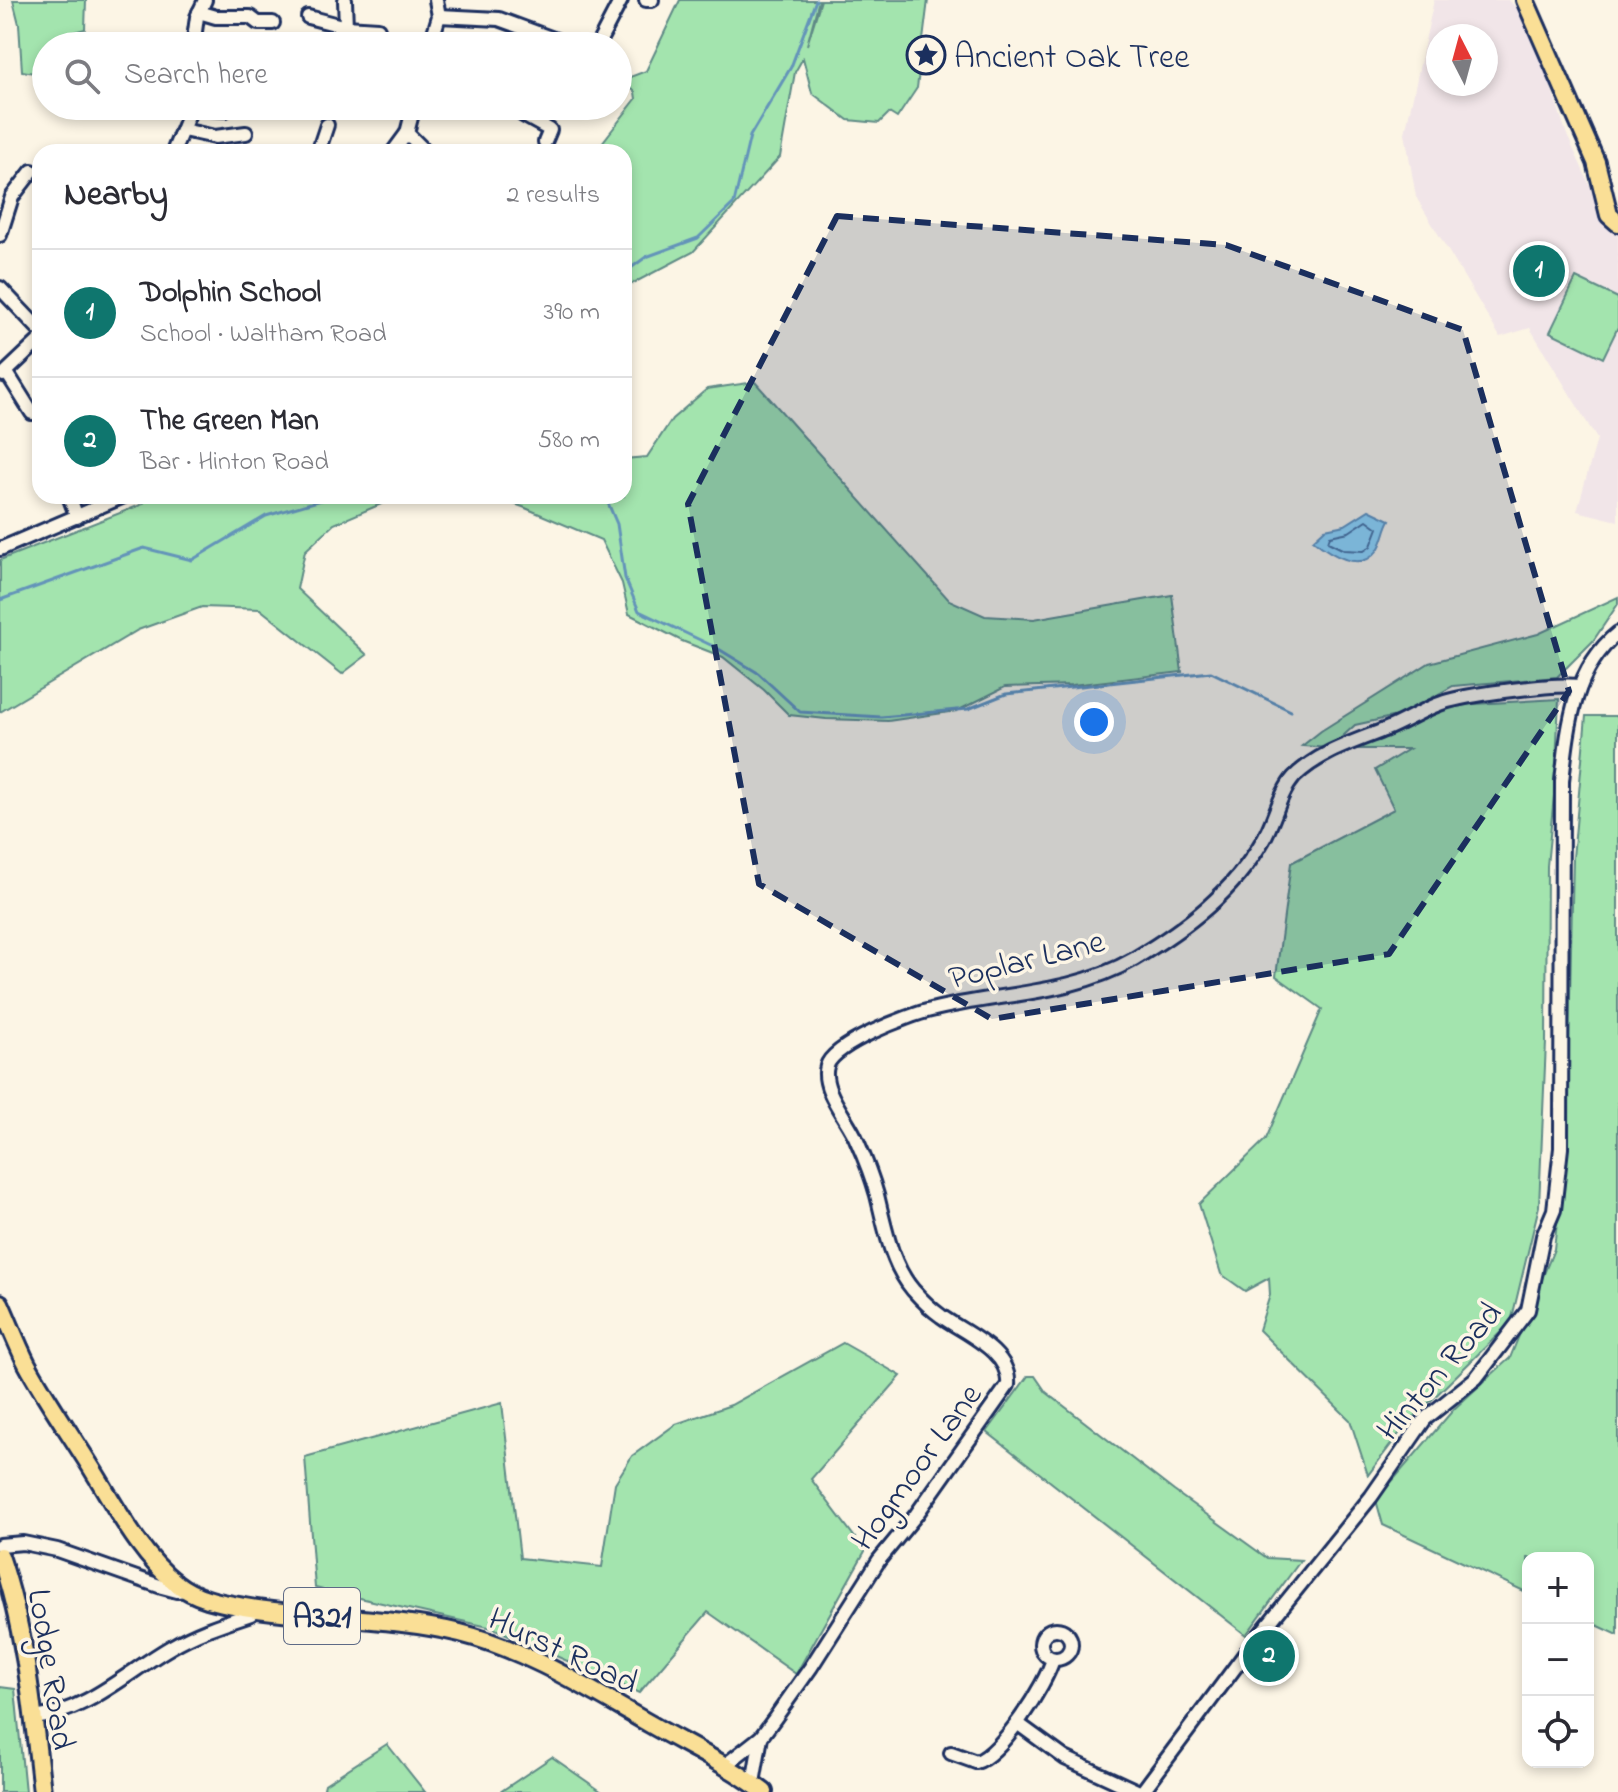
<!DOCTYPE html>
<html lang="en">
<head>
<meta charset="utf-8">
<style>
  body { margin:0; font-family:"Indie Flower",sans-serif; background:#f2f2f3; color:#2b2b33 }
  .controls { position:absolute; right:24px; bottom:24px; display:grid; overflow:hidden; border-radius:16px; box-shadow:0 4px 12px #0003 }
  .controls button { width:72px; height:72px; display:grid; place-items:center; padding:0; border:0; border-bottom:2px solid #e1e1e2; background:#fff; color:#2b2b33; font:40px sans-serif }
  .compass { position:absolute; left:1426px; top:24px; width:72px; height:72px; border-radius:50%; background:#fff; box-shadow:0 4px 12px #0003; rotate:354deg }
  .you { position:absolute; left:1094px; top:722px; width:28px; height:28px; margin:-20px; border:6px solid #fff; border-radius:50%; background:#1a73e8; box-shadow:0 0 0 12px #1a73e833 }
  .badge { display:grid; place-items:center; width:52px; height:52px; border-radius:50%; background:#0f766e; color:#fff; font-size:26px; font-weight:700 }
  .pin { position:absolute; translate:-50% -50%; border:4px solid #fff; box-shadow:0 2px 8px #0006 }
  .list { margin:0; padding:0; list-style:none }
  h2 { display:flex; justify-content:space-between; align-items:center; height:104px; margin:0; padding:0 32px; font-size:34px }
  h2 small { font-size:26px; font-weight:400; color:#7c7c81 }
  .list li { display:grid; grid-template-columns:52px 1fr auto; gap:24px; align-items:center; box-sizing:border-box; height:128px; padding:0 32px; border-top:2px solid #e1e1e2 }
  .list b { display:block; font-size:30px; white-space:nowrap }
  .list p { margin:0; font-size:26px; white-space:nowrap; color:#7c7c81 }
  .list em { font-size:26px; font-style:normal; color:#7c7c81 }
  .icon { flex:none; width:44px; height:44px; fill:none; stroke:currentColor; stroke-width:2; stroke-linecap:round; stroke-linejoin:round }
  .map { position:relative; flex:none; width:1618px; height:1792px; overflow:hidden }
  .search { position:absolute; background:#fff; box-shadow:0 4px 12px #0003; left:32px; top:32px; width:600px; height:88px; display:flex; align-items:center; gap:20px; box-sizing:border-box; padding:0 28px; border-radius:44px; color:#7c7c81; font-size:30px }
  .panel { position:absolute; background:#fff; box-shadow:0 4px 12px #0003; left:32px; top:144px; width:600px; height:360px; border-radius:24px }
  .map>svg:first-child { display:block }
</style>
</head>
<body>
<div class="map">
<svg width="1618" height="1792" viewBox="0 0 1618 1792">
  <rect width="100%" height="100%" fill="#fcf5e5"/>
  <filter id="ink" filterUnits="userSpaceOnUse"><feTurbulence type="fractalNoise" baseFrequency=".0125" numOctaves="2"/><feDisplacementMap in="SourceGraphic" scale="16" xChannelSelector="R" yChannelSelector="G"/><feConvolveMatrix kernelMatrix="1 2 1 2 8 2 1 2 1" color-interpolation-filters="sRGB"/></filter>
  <g filter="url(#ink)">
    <path fill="#f1e5e8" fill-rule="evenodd" d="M1434,0H1509L1530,24L1567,135L1592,190L1618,215V521L1577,511L1597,439L1530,328L1500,337L1416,197L1405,133ZM1438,36H1486V84H1438Z"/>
    <g fill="#a3e4ae" stroke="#5f8a86" stroke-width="2">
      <path d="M13,0H86L85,29L63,35L54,41V46H46V75L22,71L19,24Z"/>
      <path d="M680,0H819L807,45L821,0H928L917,88L897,118L889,113L879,123L848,120L812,93L803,58L795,72L780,157L693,252L624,288V152H595L636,99L635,92L627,84L630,77L646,71Z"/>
      <path d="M1576,278L1618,298V327L1603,358L1550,332Z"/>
      <path d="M755,382L949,600L985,616L1034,619L1172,595L1182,672L1072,685L1005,687L957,711L888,721L826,719L789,715L764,690L723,657L682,641L629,614L622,583L601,540L523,507L491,496H624V459L647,457L672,419L707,389Z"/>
      <path d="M148,496H400L334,524L305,551L297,589L367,655L342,674L260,609L202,607L138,630L0,712V560L143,504Z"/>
      <path d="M1618,597V604L1593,641L1557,677L1453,686L1401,715L1355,725L1330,748L1302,746L1321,731L1429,663L1538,634Z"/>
      <path d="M1559,699L1555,785L1547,866L1546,1042L1539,1206L1511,1322L1405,1426L1368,1475L1350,1420L1259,1330L1270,1295L1269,1278L1245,1291L1221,1274L1199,1204L1266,1139L1322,1009L1276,976L1291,863L1394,809L1375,770L1409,749H1350L1429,714L1457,705Z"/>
      <path d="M1586,716H1618V1635L1588,1621V1558H1528V1593L1383,1525L1376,1500L1454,1409L1510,1358L1554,1249L1567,1134L1573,858Z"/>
      <path d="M843,1343L901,1376L811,1479L865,1551L796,1674L708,1612L639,1693L493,1628L315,1588L305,1457L502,1403L520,1558L602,1567L615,1483L632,1456L676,1424L731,1405Z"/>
      <path d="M1028,1376H1035L1046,1392L1174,1491L1267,1558L1301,1560L1246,1635L987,1432Z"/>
      <path d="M0,1687L15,1689L25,1792H0Z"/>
      <path d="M387,1744L425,1792H323L325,1784Z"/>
      <path d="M552,1757L602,1792H500Z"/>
    </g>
    <path fill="#94d7f6" stroke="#6494b9" stroke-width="2" d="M1369,510L1390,520C1384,530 1384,542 1377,551C1360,574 1329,553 1313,540L1325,529L1345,525Z"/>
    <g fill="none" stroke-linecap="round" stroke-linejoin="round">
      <path stroke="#4b729b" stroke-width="2" d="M1367,520L1378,528L1371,546L1364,551L1344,550L1328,542L1330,536L1349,532Z"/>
      <g stroke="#6494b9" stroke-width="3">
        <path d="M624,273L646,257L698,238L734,203L750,136L791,67L816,0"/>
        <path d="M605,496L617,524L625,578L639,611L717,648L758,673L800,712L881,717L968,709L1006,694L1211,672L1291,711"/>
        <path d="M0,600L144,548L192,560L266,516L335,496"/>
      </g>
      <defs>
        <g id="minor">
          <path d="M345,0L346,27"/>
          <path d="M646,0H652"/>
          <path d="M199,12L216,17H250L258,23H273"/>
          <path d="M439,16L499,19L572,46"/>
          <path d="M308,17L346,27L378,29"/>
          <path d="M121,46H127"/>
          <path d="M193,46L197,17L205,0"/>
          <path d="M430,46L439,16L436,0"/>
          <path d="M597,46L621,0"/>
          <path d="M526,106L523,115L550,130L545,142"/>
          <path d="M191,108L225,110L228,106"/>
          <path d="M183,130L215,137L246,133"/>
          <path d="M407,133L426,152"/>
          <path d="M173,152L192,106"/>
          <path d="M318,152L327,125"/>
          <path d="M393,152L407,133L414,106"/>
          <path d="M0,235L12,197L32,171"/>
          <path d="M0,288L40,330"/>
          <path d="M7,373L32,413L40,412"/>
          <path d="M3,375L40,340"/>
          <path d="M69,496L77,517"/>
          <path d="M0,549L124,496"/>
          <path d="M0,1545L23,1543L57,1550L162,1587L177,1591L185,1590"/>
          <circle cx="1056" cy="1644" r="15"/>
          <path d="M34,1718C88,1711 126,1673 171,1647C196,1632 224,1623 251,1614L256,1609"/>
          <path d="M1017,1723L1065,1758L1139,1792"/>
          <path d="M951,1753L976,1762C1001,1755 1046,1684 1053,1659"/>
          <path d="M724,1766L761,1737L775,1718L811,1667L879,1560L916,1515L1008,1385C1011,1351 964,1333 941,1316C931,1309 921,1299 913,1290C891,1264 885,1227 877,1195C872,1177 865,1159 857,1141C849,1120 820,1090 827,1066C833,1044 909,1015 931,1010C998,993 1072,995 1134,959C1186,928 1233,893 1263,840C1275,820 1279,794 1294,777C1318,753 1353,742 1384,730C1405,722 1426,707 1448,701C1474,694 1554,683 1580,686"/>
          <path d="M753,1783L761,1737"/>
          <path d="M1142,1792L1257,1638L1371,1497L1425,1419L1476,1378L1528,1310L1543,1236L1554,1210L1561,1148L1562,781C1568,728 1573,669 1618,633"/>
        </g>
        <g id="major">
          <path d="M1525,0L1596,162L1609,215L1618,223"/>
          <path d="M0,1303C9,1323 17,1344 27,1364C47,1401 72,1436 94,1472C117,1509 141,1556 176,1583C196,1599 221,1603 244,1607C315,1619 389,1616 460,1633C528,1650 590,1690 650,1724C688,1746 729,1765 764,1792"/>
          <path d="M0,1556C26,1632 33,1712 42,1792"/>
        </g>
      </defs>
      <use href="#minor" stroke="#1b2f5e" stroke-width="18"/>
      <use href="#major" stroke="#1b2f5e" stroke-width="22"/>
      <use href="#minor" stroke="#fcf5e5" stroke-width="12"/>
      <use href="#major" stroke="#fadf96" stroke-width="16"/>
    </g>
  </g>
  <path fill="#1b2f5e" fill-opacity="0.2" stroke="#1b2f5e" stroke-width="6" stroke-dasharray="16 10" stroke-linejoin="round" d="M837,216L1226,245L1463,330L1569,691L1389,954L992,1019L759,884L688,504Z"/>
  <defs>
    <symbol id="sight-ring" viewBox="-11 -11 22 22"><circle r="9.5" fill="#fcf5e5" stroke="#1b2f5e" stroke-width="1.5"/><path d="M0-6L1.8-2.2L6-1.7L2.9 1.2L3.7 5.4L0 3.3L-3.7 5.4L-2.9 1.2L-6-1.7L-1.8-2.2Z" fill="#1b2f5e"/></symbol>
  </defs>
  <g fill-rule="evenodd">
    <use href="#sight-ring" x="904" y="33" width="44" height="44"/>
  </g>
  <g text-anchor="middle" stroke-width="7" stroke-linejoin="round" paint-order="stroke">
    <rect fill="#fcf5e5" stroke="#5e6a86" stroke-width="2" x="284" y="1588" width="76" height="56" rx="6"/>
    <g font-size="32" font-weight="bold" fill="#1b2f5e">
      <text x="322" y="1627">A321</text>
    </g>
    <g font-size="34" fill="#1b2f5e" stroke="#fcf5e5" text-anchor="start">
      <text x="954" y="67">Ancient Oak Tree</text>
    </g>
    <g font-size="34" fill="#1b2f5e" stroke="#fcf5e5">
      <text transform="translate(1026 958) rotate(-14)" y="12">Poplar Lane</text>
      <text transform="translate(1438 1370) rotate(-49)" y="12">Hinton Road</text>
      <text transform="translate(915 1466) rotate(-54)" y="12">Hogmoor Lane</text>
      <text transform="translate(564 1649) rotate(25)" y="12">Hurst Road</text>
      <text transform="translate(53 1669) rotate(81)" y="12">Lodge Road</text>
    </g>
  </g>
</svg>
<div class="controls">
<button>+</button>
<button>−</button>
<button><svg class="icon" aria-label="locate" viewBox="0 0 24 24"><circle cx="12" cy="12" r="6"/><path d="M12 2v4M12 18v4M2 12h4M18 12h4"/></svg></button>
</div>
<svg class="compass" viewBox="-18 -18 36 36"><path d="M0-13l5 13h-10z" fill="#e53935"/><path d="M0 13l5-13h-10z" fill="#7c7c81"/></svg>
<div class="you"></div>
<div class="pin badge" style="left:1539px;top:271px">1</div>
<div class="pin badge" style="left:1269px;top:1656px">2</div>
<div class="search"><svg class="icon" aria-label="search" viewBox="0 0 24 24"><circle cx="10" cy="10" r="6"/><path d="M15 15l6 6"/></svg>Search here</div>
<section class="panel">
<h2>Nearby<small>2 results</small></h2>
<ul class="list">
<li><span class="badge">1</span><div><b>Dolphin School</b><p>School · Waltham Road</p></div><em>390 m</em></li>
<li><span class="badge">2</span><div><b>The Green Man</b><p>Bar · Hinton Road</p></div><em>580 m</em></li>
</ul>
</section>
</div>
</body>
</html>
